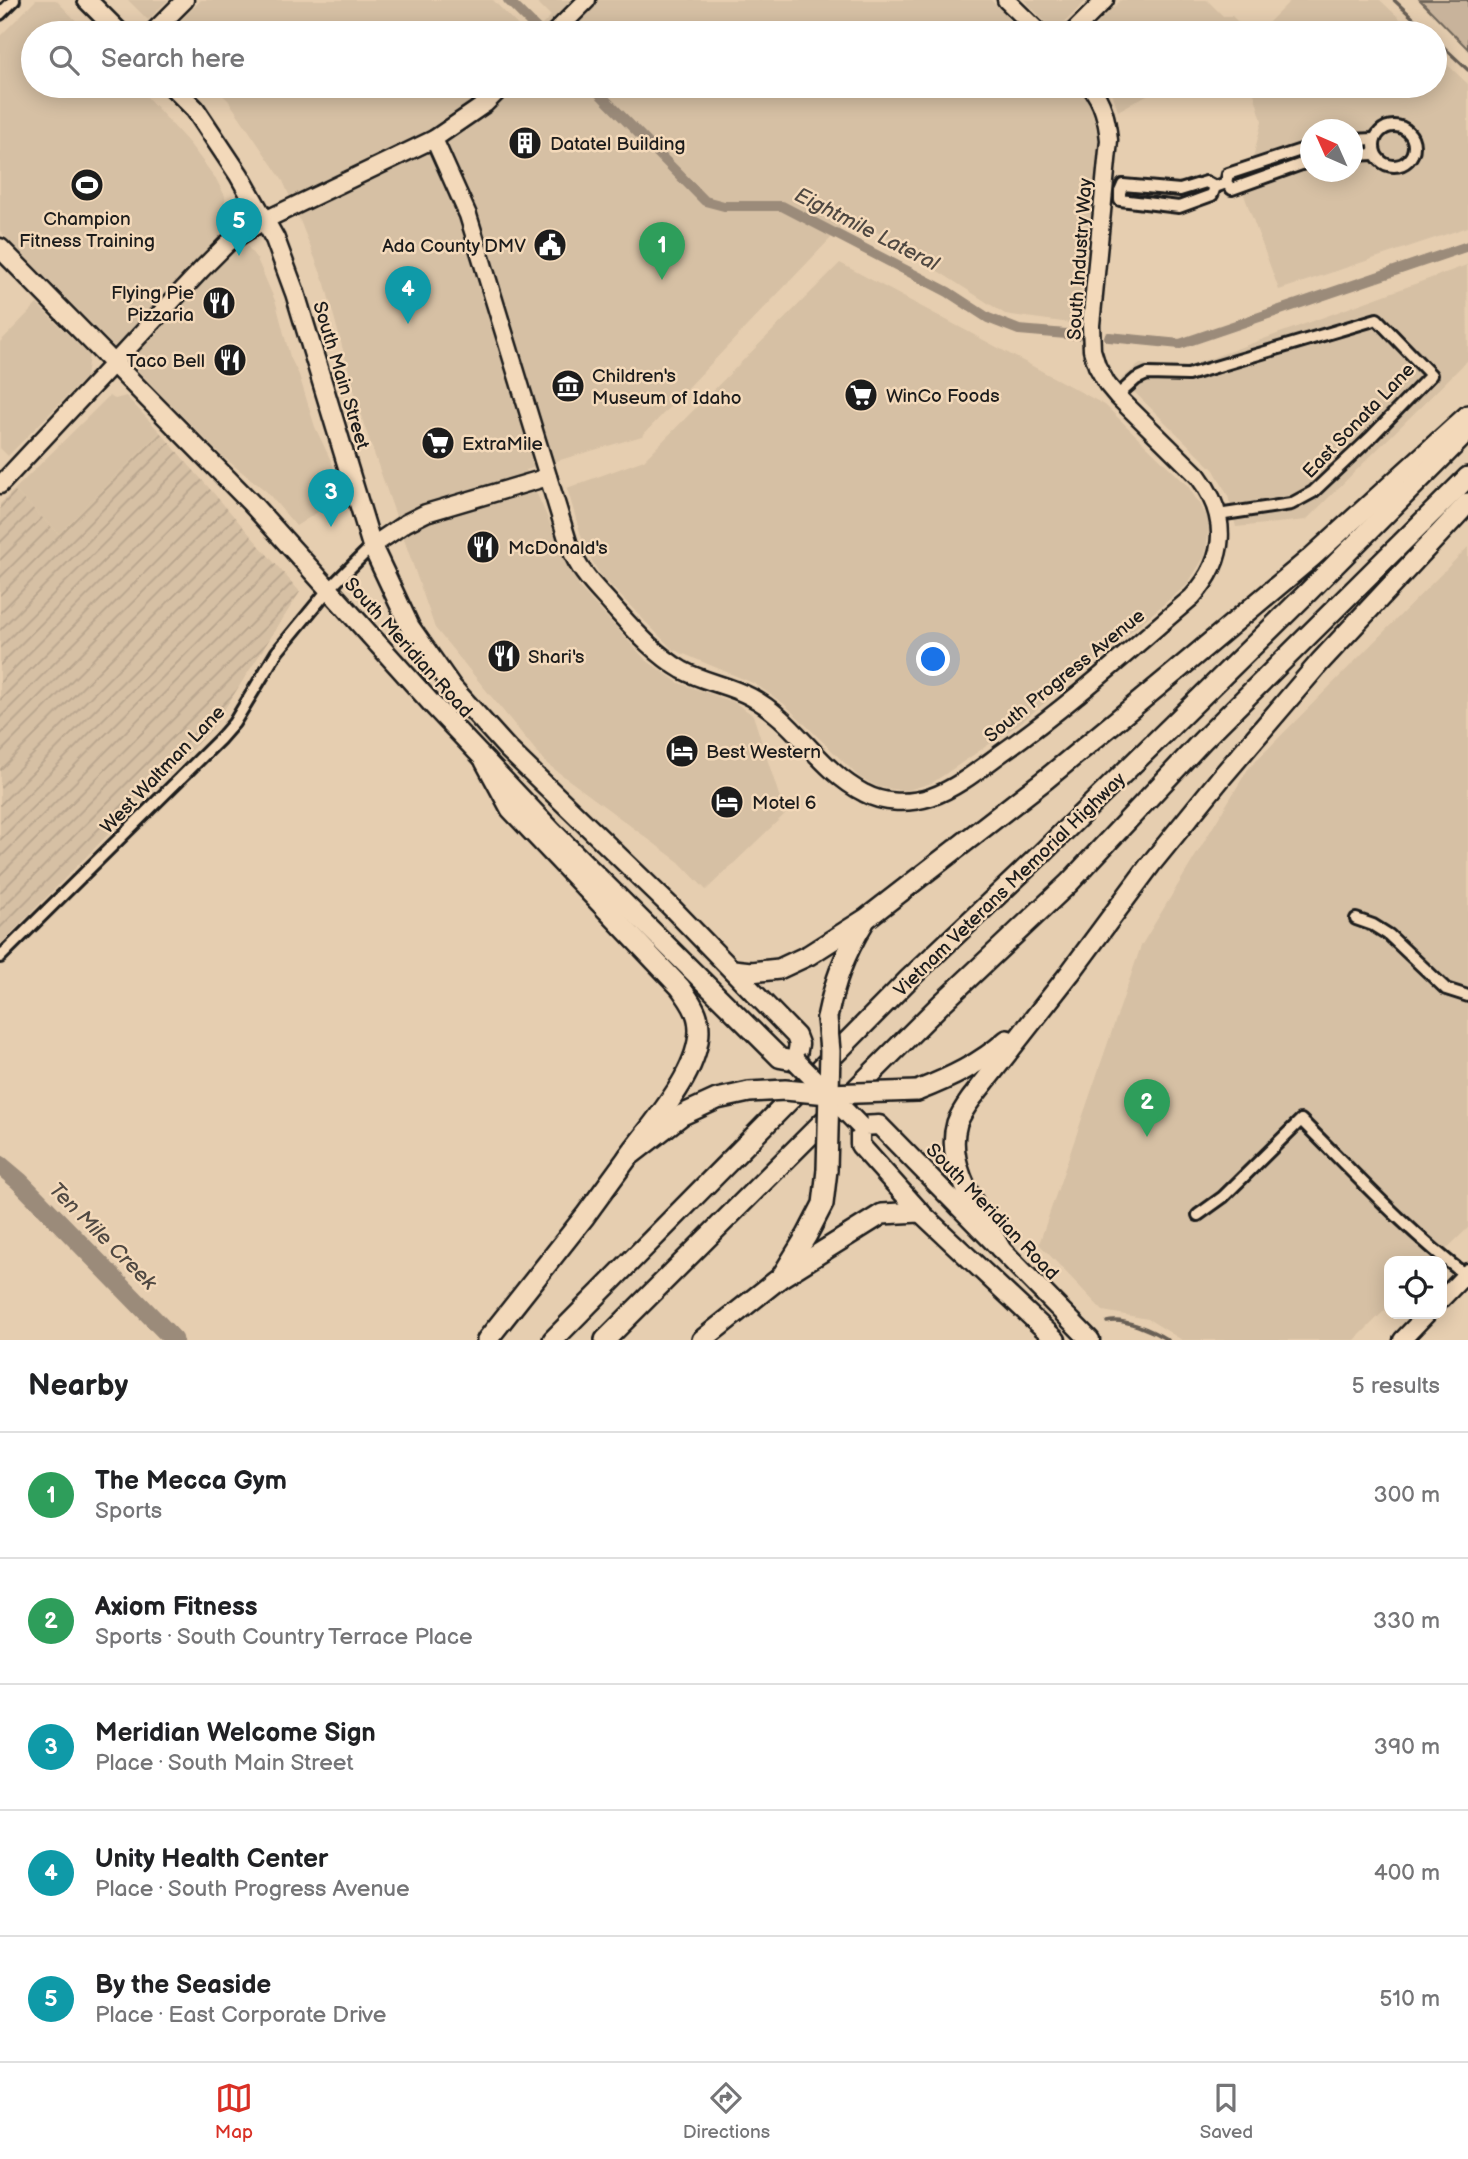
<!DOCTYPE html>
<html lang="en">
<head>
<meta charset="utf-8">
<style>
  body { margin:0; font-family:"Balsamiq Sans",sans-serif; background:#f6f6f6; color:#202124 }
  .controls { position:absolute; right:21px; bottom:21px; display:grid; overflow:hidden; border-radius:14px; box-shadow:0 4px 18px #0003 }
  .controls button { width:63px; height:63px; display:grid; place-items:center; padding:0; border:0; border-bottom:2px solid #e0e0e0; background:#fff; color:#202124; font:35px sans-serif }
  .compass { position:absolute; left:1300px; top:119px; width:63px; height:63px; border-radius:50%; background:#fff; box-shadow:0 4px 18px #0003; rotate:315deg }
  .you { position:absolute; left:934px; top:660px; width:24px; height:24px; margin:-18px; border:5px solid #fff; border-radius:50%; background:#1a73e8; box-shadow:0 0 0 10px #1a73e833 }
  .badge { display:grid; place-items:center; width:46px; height:46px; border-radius:50%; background:#d93025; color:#fff; font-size:23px; font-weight:700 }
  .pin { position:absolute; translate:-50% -58px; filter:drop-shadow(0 2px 4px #0008) }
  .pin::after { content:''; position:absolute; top:37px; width:24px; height:21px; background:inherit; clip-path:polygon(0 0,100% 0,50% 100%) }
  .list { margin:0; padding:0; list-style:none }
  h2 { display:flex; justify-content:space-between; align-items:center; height:91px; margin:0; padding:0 28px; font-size:30px }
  h2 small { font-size:23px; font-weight:400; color:#757577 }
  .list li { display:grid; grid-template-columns:46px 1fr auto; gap:21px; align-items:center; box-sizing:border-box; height:126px; padding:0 28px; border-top:2px solid #e0e0e0 }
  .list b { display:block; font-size:26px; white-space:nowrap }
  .list p { margin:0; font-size:23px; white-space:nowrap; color:#757577 }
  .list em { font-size:23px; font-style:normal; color:#757577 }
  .icon { flex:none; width:38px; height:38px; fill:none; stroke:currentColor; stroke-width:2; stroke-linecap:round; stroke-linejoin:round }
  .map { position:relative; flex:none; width:1468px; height:1340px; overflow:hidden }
  .search { position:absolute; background:#fff; box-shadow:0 4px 18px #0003; left:21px; right:21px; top:21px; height:77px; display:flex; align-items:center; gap:18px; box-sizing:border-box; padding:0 24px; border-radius:38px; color:#757577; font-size:26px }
  .sheet { height:721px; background:#fff }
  nav { display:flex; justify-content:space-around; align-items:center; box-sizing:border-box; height:98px; border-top:2px solid #e0e0e0; background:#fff; font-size:19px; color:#757577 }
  nav a { display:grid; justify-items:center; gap:4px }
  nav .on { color:#d93025 }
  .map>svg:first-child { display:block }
</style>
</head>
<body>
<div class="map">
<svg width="1468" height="1340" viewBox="0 0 1468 1340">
  <defs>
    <pattern id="industrial-furrows" width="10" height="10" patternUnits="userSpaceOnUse" patternTransform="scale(1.75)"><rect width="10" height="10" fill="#d6c0a4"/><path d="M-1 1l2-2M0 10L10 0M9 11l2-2" fill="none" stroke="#b7a48d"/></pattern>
  </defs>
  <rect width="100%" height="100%" fill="#e6ceb0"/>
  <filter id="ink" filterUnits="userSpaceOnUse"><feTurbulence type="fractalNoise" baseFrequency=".0143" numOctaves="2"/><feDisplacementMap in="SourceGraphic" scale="14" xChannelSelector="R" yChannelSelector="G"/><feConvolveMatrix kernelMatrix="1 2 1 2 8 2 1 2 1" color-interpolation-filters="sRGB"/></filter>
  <g filter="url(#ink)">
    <g fill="#d6c0a4" fill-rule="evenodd">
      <path d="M36,0H56L88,33H33V86H137L189,143L216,179L225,196L227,220L257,259L276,303L290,357L299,375L315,427L333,465L343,496L296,526L266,491L223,457L0,231V36Z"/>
      <path d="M128,0H168L148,20Z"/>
      <path d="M201,0H493L525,33H169Z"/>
      <path d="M535,0H991L1024,33H534L551,16Z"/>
      <path d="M1024,0H1087L1055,32Z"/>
      <path d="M1121,0H1207L1223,16H1232L1249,33H1088Z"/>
      <path d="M1291,0H1380L1415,33H1258Z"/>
      <path d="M1435,53L1468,84V227L1279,290L1244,195L1262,121L1252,86H1435ZM1310,130H1352V172H1310Z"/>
      <path d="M213,86H1079L1088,94L1100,143L1077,324L1005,314L852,216L642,436L526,470L579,587L646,660L679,683L734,702L753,715L785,814L706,890L679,862L546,763L435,628L362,419L325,284L299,218L283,181L228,100Z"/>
      <path d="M1107,86H1163L1118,111L1113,95Z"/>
      <path d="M840,263L1105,405L1188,486L1210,521L1205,556L1187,585L1019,724L932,783L905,791L878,787L859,777L784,704L755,684L672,649L600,575L585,549L567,488L644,460Z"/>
      <path d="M1467,265L1468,360L1306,520L1236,527L1228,496L1214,470L1121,379L1140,364L1184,368Z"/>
      <path d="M37,304L89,355L86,377L8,456L0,448V342Z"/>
      <path d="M109,396L115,399L126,396L160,432L59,534L14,490Z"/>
      <path d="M1468,547V1228L1434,1261H1389V1306L1355,1340H1182L1148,1319L1103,1311L1039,1244L1141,946L1248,769Z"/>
    </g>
    <path fill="url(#industrial-furrows)" d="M160,432L300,592L211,730L0,944V504L14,490L59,534Z"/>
    <path fill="#c8b39b" stroke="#72685c" stroke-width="2" d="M1420,0H1468V49Z"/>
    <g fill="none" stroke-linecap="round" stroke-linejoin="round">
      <g stroke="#685f54" stroke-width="3.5">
        <path d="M1394,0L1429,33"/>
        <path d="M1435,39L1468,70"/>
        <path d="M1107,1322C1123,1317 1153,1331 1168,1340"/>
      </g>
      <g stroke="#9b8b7a" stroke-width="10">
        <path d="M508,0L537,29"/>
        <path d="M592,86L705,201L724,206H782L948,292L988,318L1019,330L1078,335"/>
        <path d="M1109,337L1180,344L1468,246"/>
      </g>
      <path stroke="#9b8b7a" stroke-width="19" d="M0,1165L19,1181L174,1340"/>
      <defs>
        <g id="street">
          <path d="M0,14L14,0"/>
          <circle cx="1394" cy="146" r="20"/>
          <path d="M1352,140L1374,139"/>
          <path d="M1352,155L1375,154"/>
          <path d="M1226,183L1228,174L1310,147"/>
          <path d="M1226,183L1232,189L1310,161"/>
          <path d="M1120,192V200L1179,207L1212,195L1215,187L1226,183"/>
          <path d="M1120,192L1123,185L1180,190L1206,182L1215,187"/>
          <path d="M1117,396L1136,379L1147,374L1188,375L1377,319L1431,375L1370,438L1313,492L1291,504L1218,515"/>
          <path d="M1356,919L1373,925L1389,935L1446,989L1468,996"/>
          <path d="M0,957L220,739L234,723L277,652L328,590L372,546"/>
          <path d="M1198,1215L1223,1197L1301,1120C1355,1174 1407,1231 1468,1277"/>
        </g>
        <g id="secondary">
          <path d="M1006,0L1040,33"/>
          <path d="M152,33L185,0"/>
          <path d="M554,33L587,0"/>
          <path d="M1072,33L1105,0"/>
          <path d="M434,139L468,215L569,545C573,555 577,564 584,573C593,586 605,597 615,609C635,631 656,655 682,670C704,682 729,685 751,697C795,720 819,770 864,793C884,804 909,804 931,797C957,788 981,768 1003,752C1070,705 1130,650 1192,597C1227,559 1229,517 1198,476L1117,396L1107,384L1097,366L1092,350L1091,325L1109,140C1107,120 1103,102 1090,86"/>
          <path d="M0,485L202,269L228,243L265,220L434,139L485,104L503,86"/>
          <path d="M372,546L406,523L426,513L548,477"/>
          <path d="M1442,1299L1468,1272"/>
          <path d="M1402,1340L1427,1314"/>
        </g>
        <g id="primary">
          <path d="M87,0L120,33"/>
          <path d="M0,248L252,504L432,704L554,833L780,1058L796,1061L799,1044L796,1036L670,906L508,749L452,687L410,627L372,546L295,293L275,239L239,175L195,109L172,86"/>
          <path d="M1056,1340L920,1212L860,1145V1126L879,1125L1090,1340"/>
        </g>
        <g id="highway">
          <path d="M485,761L511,809L680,987C687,997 696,1008 698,1020C707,1065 653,1122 628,1157"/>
          <path d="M733,970L751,972L779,969L809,955L867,918L1046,779L1174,673L1312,557L1468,415"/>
          <path d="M827,1018C835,980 844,955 864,922"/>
          <path d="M917,1091C950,1078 980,1064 1007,1040"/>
          <path d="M1000,1248C980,1212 944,1167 957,1123C960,1115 966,1106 971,1099L1070,973L1150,865L1220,779L1320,662L1468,503"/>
          <path d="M783,1274L807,1235L823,1204L827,1170"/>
          <path d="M487,1340L585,1216L628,1157L682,1115L717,1099L749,1092"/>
          <path d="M553,1340L909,979L1040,855L1308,592L1468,431"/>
          <path d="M605,1340L941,1004L1069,883L1202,741L1468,477"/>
          <path d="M702,1340L780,1278L882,1214L920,1212"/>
        </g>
      </defs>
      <use href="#street" stroke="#1c1c1c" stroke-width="16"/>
      <use href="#secondary" stroke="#1c1c1c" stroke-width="21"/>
      <use href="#primary" stroke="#1c1c1c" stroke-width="23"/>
      <use href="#highway" stroke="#1c1c1c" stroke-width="24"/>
      <use href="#street" stroke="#f3d9ba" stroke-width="10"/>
      <use href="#secondary" stroke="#f3d9ba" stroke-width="16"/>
      <use href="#primary" stroke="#f3d9ba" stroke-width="18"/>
      <use href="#highway" stroke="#f3d9ba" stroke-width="19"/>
      <defs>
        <path id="primary-bridge" d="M796,1061L860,1126"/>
        <g id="highway-bridge">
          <path d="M749,1092L785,1090L828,1094L917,1091"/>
          <path d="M827,1170L830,1051L827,1018"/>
        </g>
      </defs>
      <use href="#primary-bridge" stroke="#1c1c1c" stroke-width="23" stroke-linecap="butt"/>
      <use href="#highway-bridge" stroke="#1c1c1c" stroke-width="24" stroke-linecap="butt"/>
      <use href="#primary-bridge" stroke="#f3d9ba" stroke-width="18"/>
      <use href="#highway-bridge" stroke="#f3d9ba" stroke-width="19"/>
    </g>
  </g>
  <defs>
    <symbol id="building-disc" viewBox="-11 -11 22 22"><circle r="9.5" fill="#1c1c1c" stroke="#f3d9ba"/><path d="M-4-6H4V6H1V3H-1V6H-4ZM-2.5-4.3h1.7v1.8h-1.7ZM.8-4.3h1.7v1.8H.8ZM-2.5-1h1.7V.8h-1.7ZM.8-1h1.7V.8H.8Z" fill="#fff"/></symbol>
    <symbol id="stadium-disc" viewBox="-11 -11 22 22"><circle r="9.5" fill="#1c1c1c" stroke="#f3d9ba"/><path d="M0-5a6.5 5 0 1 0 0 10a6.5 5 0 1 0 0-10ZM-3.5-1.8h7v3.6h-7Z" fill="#fff"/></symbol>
    <symbol id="civic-disc" viewBox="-11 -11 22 22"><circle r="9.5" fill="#1c1c1c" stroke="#f3d9ba"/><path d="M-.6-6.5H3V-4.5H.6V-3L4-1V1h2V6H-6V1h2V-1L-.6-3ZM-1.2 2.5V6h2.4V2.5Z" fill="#fff"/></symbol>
    <symbol id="restaurant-disc" viewBox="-11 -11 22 22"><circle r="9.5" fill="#1c1c1c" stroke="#f3d9ba"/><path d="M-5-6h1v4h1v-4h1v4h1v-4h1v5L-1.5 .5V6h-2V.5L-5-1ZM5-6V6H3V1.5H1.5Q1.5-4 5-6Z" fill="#fff"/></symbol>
    <symbol id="museum-disc" viewBox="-11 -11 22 22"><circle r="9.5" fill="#1c1c1c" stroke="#f3d9ba"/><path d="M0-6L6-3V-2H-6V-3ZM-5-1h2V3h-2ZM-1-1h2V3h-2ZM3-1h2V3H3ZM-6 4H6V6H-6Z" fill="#fff"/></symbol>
    <symbol id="supermarket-disc" viewBox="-11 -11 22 22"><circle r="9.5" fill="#1c1c1c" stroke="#f3d9ba"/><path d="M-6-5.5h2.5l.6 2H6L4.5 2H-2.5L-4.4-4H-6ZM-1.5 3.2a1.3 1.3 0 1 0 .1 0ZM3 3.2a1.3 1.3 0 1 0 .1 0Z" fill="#fff"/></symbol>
    <symbol id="hotel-disc" viewBox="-11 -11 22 22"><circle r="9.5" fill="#1c1c1c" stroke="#f3d9ba"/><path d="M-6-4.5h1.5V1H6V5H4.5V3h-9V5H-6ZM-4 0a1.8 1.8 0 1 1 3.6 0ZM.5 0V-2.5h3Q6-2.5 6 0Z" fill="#fff"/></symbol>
  </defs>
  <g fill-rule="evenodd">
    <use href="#building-disc" x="506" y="124" width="38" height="38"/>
    <use href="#stadium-disc" x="68" y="166" width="38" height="38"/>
    <use href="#civic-disc" x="531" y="226" width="38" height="38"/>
    <use href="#restaurant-disc" x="200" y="284" width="38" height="38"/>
    <use href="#restaurant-disc" x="211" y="341" width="38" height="38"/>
    <use href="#museum-disc" x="549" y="367" width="38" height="38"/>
    <use href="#supermarket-disc" x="842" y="376" width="38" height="38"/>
    <use href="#supermarket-disc" x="419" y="424" width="38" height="38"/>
    <use href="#restaurant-disc" x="464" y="528" width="38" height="38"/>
    <use href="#restaurant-disc" x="485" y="637" width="38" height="38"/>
    <use href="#hotel-disc" x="663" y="732" width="38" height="38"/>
    <use href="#hotel-disc" x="708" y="783" width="38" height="38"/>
  </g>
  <g text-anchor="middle" stroke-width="5" stroke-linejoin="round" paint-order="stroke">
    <g font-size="19" fill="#1c1c1c" stroke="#f3d9ba" text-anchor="start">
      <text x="550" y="150">Datatel Building</text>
      <text x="87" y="225" text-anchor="middle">Champion<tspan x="87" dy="22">Fitness Training</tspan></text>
      <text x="526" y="252" text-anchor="end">Ada County DMV</text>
      <text x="194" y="299" text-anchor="end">Flying Pie<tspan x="194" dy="22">Pizzaria</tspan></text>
      <text x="205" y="367" text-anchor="end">Taco Bell</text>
      <text x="592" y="382">Children's<tspan x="592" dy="22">Museum of Idaho</tspan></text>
      <text x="886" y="402">WinCo Foods</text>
      <text x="462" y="450">ExtraMile</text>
      <text x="508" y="554">McDonald's</text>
      <text x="528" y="663">Shari's</text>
      <text x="706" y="758">Best Western</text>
      <text x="752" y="809">Motel 6</text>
    </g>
    <g font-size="19" fill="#1c1c1c" stroke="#f3d9ba">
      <text transform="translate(1079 259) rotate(-86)" y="7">South Industry Way</text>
      <text transform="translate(342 375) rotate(73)" y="7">South Main Street</text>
      <text transform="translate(1358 420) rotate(-46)" y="7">East Sonata Lane</text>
      <text transform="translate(409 647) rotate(48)" y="7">South Meridian Road</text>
      <text transform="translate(1064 675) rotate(-39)" y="7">South Progress Avenue</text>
      <text transform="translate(162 769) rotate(-46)" y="7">West Waltman Lane</text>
      <text transform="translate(1009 884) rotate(-44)" y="7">Vietnam Veterans Memorial Highway</text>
      <text transform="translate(993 1211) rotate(46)" y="7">South Meridian Road</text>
    </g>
    <g font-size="21" font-style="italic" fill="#4f4842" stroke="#f3d9ba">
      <text transform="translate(867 229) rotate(27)" y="7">Eightmile Lateral</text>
      <text transform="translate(103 1236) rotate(45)" y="7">Ten Mile Creek</text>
    </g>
  </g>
</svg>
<div class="controls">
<button><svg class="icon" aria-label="locate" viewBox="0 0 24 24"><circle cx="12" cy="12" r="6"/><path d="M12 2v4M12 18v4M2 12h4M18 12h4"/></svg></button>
</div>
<svg class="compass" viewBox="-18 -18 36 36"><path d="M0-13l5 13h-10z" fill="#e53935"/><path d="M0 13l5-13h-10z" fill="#757577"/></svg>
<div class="you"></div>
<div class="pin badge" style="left:662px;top:280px;background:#2e9e5b">1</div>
<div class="pin badge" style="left:1147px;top:1137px;background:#2e9e5b">2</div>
<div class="pin badge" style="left:331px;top:527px;background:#0f9aa8">3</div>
<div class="pin badge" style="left:408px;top:324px;background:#0f9aa8">4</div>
<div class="pin badge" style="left:239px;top:256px;background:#0f9aa8">5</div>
<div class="search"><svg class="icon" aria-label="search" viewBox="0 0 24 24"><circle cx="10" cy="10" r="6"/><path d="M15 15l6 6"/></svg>Search here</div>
</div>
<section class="sheet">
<h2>Nearby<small>5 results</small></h2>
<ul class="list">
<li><span class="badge" style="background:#2e9e5b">1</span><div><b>The Mecca Gym</b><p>Sports</p></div><em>300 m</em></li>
<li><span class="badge" style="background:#2e9e5b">2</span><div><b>Axiom Fitness</b><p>Sports · South Country Terrace Place</p></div><em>330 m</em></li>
<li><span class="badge" style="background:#0f9aa8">3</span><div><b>Meridian Welcome Sign</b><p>Place · South Main Street</p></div><em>390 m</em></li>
<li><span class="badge" style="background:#0f9aa8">4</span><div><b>Unity Health Center</b><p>Place · South Progress Avenue</p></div><em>400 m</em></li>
<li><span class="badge" style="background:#0f9aa8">5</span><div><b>By the Seaside</b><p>Place · East Corporate Drive</p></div><em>510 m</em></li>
</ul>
</section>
<nav>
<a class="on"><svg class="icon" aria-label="map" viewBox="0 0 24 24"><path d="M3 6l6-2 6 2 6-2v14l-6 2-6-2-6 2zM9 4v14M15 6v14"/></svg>Map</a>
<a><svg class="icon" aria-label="directions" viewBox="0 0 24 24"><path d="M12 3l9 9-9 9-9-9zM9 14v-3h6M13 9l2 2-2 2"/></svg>Directions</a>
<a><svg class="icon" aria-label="saved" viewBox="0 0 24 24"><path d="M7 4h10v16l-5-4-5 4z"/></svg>Saved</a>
</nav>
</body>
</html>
